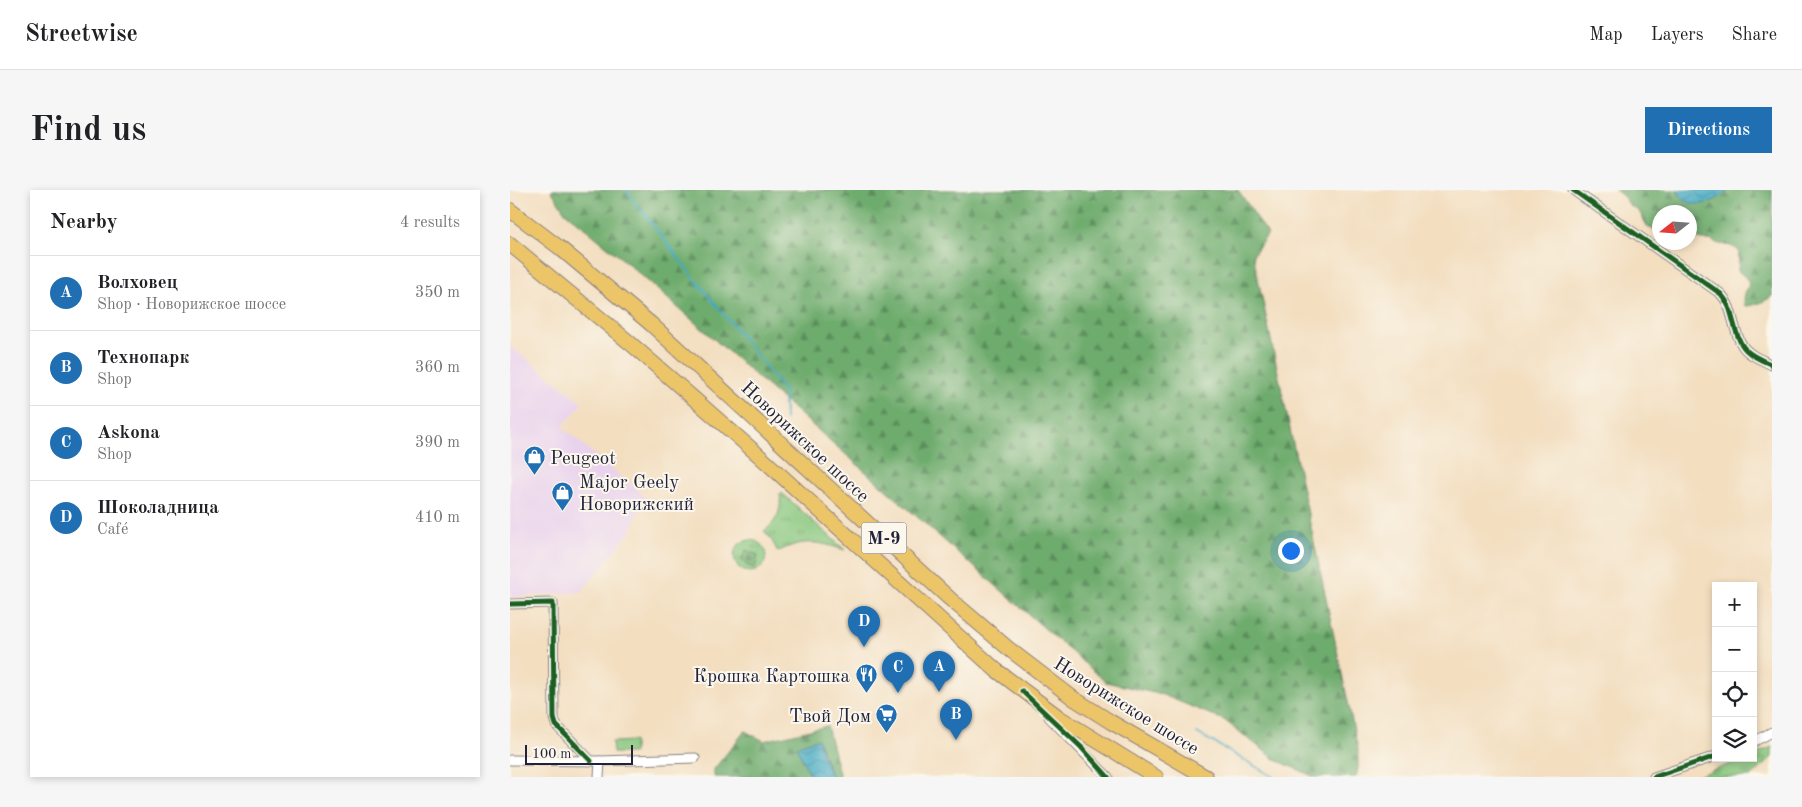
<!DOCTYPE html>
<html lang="en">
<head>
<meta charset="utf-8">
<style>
  body { margin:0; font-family:"Old Standard TT",serif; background:#f6f6f6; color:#202124 }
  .controls { position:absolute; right:15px; bottom:15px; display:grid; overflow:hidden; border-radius:0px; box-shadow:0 2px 8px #0003 }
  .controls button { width:45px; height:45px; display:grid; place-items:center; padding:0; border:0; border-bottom:1px solid #e0e0e0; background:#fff; color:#202124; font:25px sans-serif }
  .compass { position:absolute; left:1142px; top:15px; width:45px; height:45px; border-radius:50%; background:#fff; box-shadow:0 2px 8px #0003; rotate:253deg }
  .scale { position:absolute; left:15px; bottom:12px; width:108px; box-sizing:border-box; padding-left:5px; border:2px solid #22223b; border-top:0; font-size:14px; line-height:18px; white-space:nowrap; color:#22223b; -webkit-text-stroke:4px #fbf7ec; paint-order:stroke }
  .you { position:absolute; left:780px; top:360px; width:18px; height:18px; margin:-12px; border:4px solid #fff; border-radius:50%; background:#1a73e8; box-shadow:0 0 0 8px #1a73e833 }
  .badge { display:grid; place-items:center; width:32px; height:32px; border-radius:50%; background:#1f6fb2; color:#fff; font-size:16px; font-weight:700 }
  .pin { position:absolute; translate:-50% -41px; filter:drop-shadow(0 1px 2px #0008) }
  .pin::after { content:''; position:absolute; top:26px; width:18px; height:15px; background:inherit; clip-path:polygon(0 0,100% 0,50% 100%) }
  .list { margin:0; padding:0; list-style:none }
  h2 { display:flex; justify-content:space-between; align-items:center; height:65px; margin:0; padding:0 20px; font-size:21px }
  h2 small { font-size:16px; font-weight:400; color:#757577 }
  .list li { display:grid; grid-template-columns:32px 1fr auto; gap:15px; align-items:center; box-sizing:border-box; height:75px; padding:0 20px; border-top:1px solid #e0e0e0 }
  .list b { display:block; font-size:19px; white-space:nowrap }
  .list p { margin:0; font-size:16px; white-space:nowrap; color:#757577 }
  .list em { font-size:16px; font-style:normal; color:#757577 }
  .icon { flex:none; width:28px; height:28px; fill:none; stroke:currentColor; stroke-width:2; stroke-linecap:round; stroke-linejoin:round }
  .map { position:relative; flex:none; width:1262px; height:587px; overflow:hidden; border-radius:0px }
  header { display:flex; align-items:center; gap:30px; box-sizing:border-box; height:70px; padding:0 25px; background:#fff; border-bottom:1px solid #e0e0e0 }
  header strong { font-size:24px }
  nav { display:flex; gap:28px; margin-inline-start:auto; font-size:18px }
  .intro { display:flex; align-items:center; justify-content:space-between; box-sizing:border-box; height:120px; padding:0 30px }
  h1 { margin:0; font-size:35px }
  .button { padding:12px 22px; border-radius:0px; background:#1f6fb2; color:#fff; font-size:18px; font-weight:700 }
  main { display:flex; gap:30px; padding:0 30px }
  aside { flex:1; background:#fff; border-radius:0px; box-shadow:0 2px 8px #0003 }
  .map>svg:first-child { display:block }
</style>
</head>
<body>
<header>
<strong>Streetwise</strong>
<nav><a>Map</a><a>Layers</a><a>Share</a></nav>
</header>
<div class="intro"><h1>Find us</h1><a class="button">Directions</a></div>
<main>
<aside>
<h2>Nearby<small>4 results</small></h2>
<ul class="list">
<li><span class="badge">A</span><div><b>Волховец</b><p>Shop · Новорижское шоссе</p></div><em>350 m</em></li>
<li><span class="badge">B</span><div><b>Технопарк</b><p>Shop</p></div><em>360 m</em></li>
<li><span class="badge">C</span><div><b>Askona</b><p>Shop</p></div><em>390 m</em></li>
<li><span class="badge">D</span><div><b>Шоколадница</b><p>Café</p></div><em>410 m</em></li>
</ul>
</aside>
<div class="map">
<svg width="1262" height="587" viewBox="0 0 1262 587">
  <defs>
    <pattern id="grass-tufts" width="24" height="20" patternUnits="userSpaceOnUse" patternTransform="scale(1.25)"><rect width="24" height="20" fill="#88c77e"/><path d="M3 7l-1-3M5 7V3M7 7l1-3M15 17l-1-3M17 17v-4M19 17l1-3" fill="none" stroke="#6fa168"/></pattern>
    <pattern id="forest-firs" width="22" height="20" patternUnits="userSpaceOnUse" patternTransform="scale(1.25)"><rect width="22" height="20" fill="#6eac6d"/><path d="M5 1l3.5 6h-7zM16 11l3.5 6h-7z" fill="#5a8c5b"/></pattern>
    <pattern id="water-waves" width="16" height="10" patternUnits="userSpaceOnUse" patternTransform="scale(1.25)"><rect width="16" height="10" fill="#43aac3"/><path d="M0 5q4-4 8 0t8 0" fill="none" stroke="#388aa0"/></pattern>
  </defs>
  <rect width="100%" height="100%" fill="#fbf7ec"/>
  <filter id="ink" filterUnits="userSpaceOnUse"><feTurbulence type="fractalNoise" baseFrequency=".02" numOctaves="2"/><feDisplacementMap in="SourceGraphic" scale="10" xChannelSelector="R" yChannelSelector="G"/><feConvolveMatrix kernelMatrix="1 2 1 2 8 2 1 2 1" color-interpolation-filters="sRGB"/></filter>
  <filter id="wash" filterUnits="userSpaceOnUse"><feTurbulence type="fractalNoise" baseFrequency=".0096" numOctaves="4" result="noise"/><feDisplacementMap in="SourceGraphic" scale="20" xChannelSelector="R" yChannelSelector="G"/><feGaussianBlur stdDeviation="1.12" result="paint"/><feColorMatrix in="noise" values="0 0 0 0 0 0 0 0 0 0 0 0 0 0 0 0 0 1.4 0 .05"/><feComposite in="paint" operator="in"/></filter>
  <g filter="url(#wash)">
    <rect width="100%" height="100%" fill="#f3dec0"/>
    <path fill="#e9d2ed" d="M0,156L73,213L52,237L135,307L120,342L71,402L0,407Z"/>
    <g fill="url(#grass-tufts)" stroke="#55745c">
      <path d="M272,303L335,360C310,352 292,348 268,362L261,349L254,341C267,332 272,320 270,304Z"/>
      <circle cx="240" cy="366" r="16"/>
      <path d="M1262,557V567L1241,587H1185L1238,568H1243V566Z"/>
    </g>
    <g fill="url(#forest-firs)" stroke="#486754">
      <path d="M41,0H728L758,44L743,65L848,559V578L846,587H805L766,570L714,530L653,505L596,492L117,73L55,22Z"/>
      <path d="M1105,0H1168L1169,5L1215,4L1218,0H1262V106C1255,112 1244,116 1235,116C1230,95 1250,98 1228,81L1229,61C1220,52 1209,57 1201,50C1193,51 1186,49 1180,44V22H1150L1149,43L1137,36L1129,21L1120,16L1113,6Z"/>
      <path d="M236,360L248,365L246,375L244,378C237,376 234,375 232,369Z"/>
      <path d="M317,536L330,587H322L308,549L299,581L301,587H204V579L235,541L254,551Z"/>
    </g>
    <path fill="#88c77e" stroke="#55745c" d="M124,551V563H103L102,552Z"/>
    <g fill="url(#water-waves)" stroke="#32667f">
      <path d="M1168,0H1218C1206,14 1176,23 1168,0Z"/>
      <path d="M308,549L312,564L322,587H301L288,560L287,557L290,554Z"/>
    </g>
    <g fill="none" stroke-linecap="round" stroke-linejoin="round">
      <g stroke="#43aac3" stroke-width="2">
        <path d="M116,0L187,92L236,151L274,201L275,229"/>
        <path d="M687,543L764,587"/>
      </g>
    </g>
  </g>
  <g filter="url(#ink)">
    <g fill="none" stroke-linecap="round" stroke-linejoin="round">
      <defs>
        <g id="minor">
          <path d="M1063,0L1211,104C1224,118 1222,139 1232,155C1238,165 1252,170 1262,175"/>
          <path d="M0,414L43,413L44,528L46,535L81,571"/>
          <path d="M539,527L598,587"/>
          <path d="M1243,552L1262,542"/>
          <path d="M0,570L90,571L185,568"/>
          <path d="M89,587L90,571"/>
          <path d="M1144,587L1206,566"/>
        </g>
        <g id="highway">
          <path d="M0,20L50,58L141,134L440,409L499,459L563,508L601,532L696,587"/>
          <path d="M0,54L120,153L245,262L486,480L550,528L646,587"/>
        </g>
      </defs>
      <use href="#minor" stroke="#8a807e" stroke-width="11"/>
      <use href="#highway" stroke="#8a807e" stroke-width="16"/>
      <use href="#minor" stroke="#fff" stroke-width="9"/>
      <use href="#highway" stroke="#edc569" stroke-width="14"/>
      <defs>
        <g id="cycleway">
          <path d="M1063,0L1211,104C1224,118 1222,139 1232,155C1238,165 1252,170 1262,175"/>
          <path d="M0,414L43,413L44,528L46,535L81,571"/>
          <path d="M512,501L571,557L598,587"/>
          <path d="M1144,587L1206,566"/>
        </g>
      </defs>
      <use href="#cycleway" stroke="#fbf7ec" stroke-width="8"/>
      <use href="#cycleway" stroke="#1b5e20" stroke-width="5"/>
    </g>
  </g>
  <defs>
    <symbol id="shop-pin" viewBox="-11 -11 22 30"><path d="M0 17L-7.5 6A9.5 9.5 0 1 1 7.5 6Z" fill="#1f6fb2" stroke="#fbf7ec"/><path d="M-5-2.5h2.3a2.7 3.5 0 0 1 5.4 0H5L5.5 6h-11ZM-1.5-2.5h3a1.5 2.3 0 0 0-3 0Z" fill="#fff"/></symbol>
    <symbol id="restaurant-pin" viewBox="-11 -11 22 30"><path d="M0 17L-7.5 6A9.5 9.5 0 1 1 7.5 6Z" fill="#1f6fb2" stroke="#fbf7ec"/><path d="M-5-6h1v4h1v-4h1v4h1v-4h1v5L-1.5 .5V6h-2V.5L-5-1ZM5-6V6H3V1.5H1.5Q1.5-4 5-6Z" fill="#fff"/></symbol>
    <symbol id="supermarket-pin" viewBox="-11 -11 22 30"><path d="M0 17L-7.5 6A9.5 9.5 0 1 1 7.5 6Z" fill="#1f6fb2" stroke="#fbf7ec"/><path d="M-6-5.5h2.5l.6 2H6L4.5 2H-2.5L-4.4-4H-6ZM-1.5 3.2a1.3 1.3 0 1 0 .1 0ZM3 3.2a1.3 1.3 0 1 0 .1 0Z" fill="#fff"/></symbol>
  </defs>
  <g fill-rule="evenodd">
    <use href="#shop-pin" x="12" y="254" width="25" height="34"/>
    <use href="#shop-pin" x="40" y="290" width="25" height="34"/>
    <use href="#restaurant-pin" x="344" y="472" width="25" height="34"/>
    <use href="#supermarket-pin" x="364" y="512" width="25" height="34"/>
  </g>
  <g text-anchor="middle" stroke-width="4" stroke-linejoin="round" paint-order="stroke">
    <rect fill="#fbf7ec" stroke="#636270" stroke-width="1" x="351.5" y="332.5" width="45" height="31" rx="4"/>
    <g font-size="18" font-weight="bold" fill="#22223b">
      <text x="374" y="354">М-9</text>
    </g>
    <g font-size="19" fill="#22223b" stroke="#fbf7ec">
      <text transform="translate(296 251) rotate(43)" y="7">Новорижское шоссе</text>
      <text transform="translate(617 515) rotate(32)" y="7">Новорижское шоссе</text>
    </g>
    <g font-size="19" fill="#22223b" stroke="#fbf7ec" text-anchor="start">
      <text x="40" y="274">Peugeot</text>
      <text x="69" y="298">Major Geely<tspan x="69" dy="22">Новорижский</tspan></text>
      <text x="340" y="492" text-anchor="end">Крошка Картошка</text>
      <text x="361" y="532" text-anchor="end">Твой Дом</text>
    </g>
  </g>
</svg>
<div class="controls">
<button>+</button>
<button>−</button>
<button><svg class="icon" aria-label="locate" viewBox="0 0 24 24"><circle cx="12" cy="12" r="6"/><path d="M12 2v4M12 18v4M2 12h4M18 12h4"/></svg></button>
<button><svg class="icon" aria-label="layers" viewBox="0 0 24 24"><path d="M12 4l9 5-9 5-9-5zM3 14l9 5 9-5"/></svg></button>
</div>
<svg class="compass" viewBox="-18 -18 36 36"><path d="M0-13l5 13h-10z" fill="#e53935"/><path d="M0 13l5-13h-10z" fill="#757577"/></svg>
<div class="scale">100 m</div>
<div class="you"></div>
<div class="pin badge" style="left:429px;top:502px">A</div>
<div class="pin badge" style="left:446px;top:550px">B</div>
<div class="pin badge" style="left:388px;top:503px">C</div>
<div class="pin badge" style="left:354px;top:457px">D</div>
</div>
</main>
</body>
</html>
